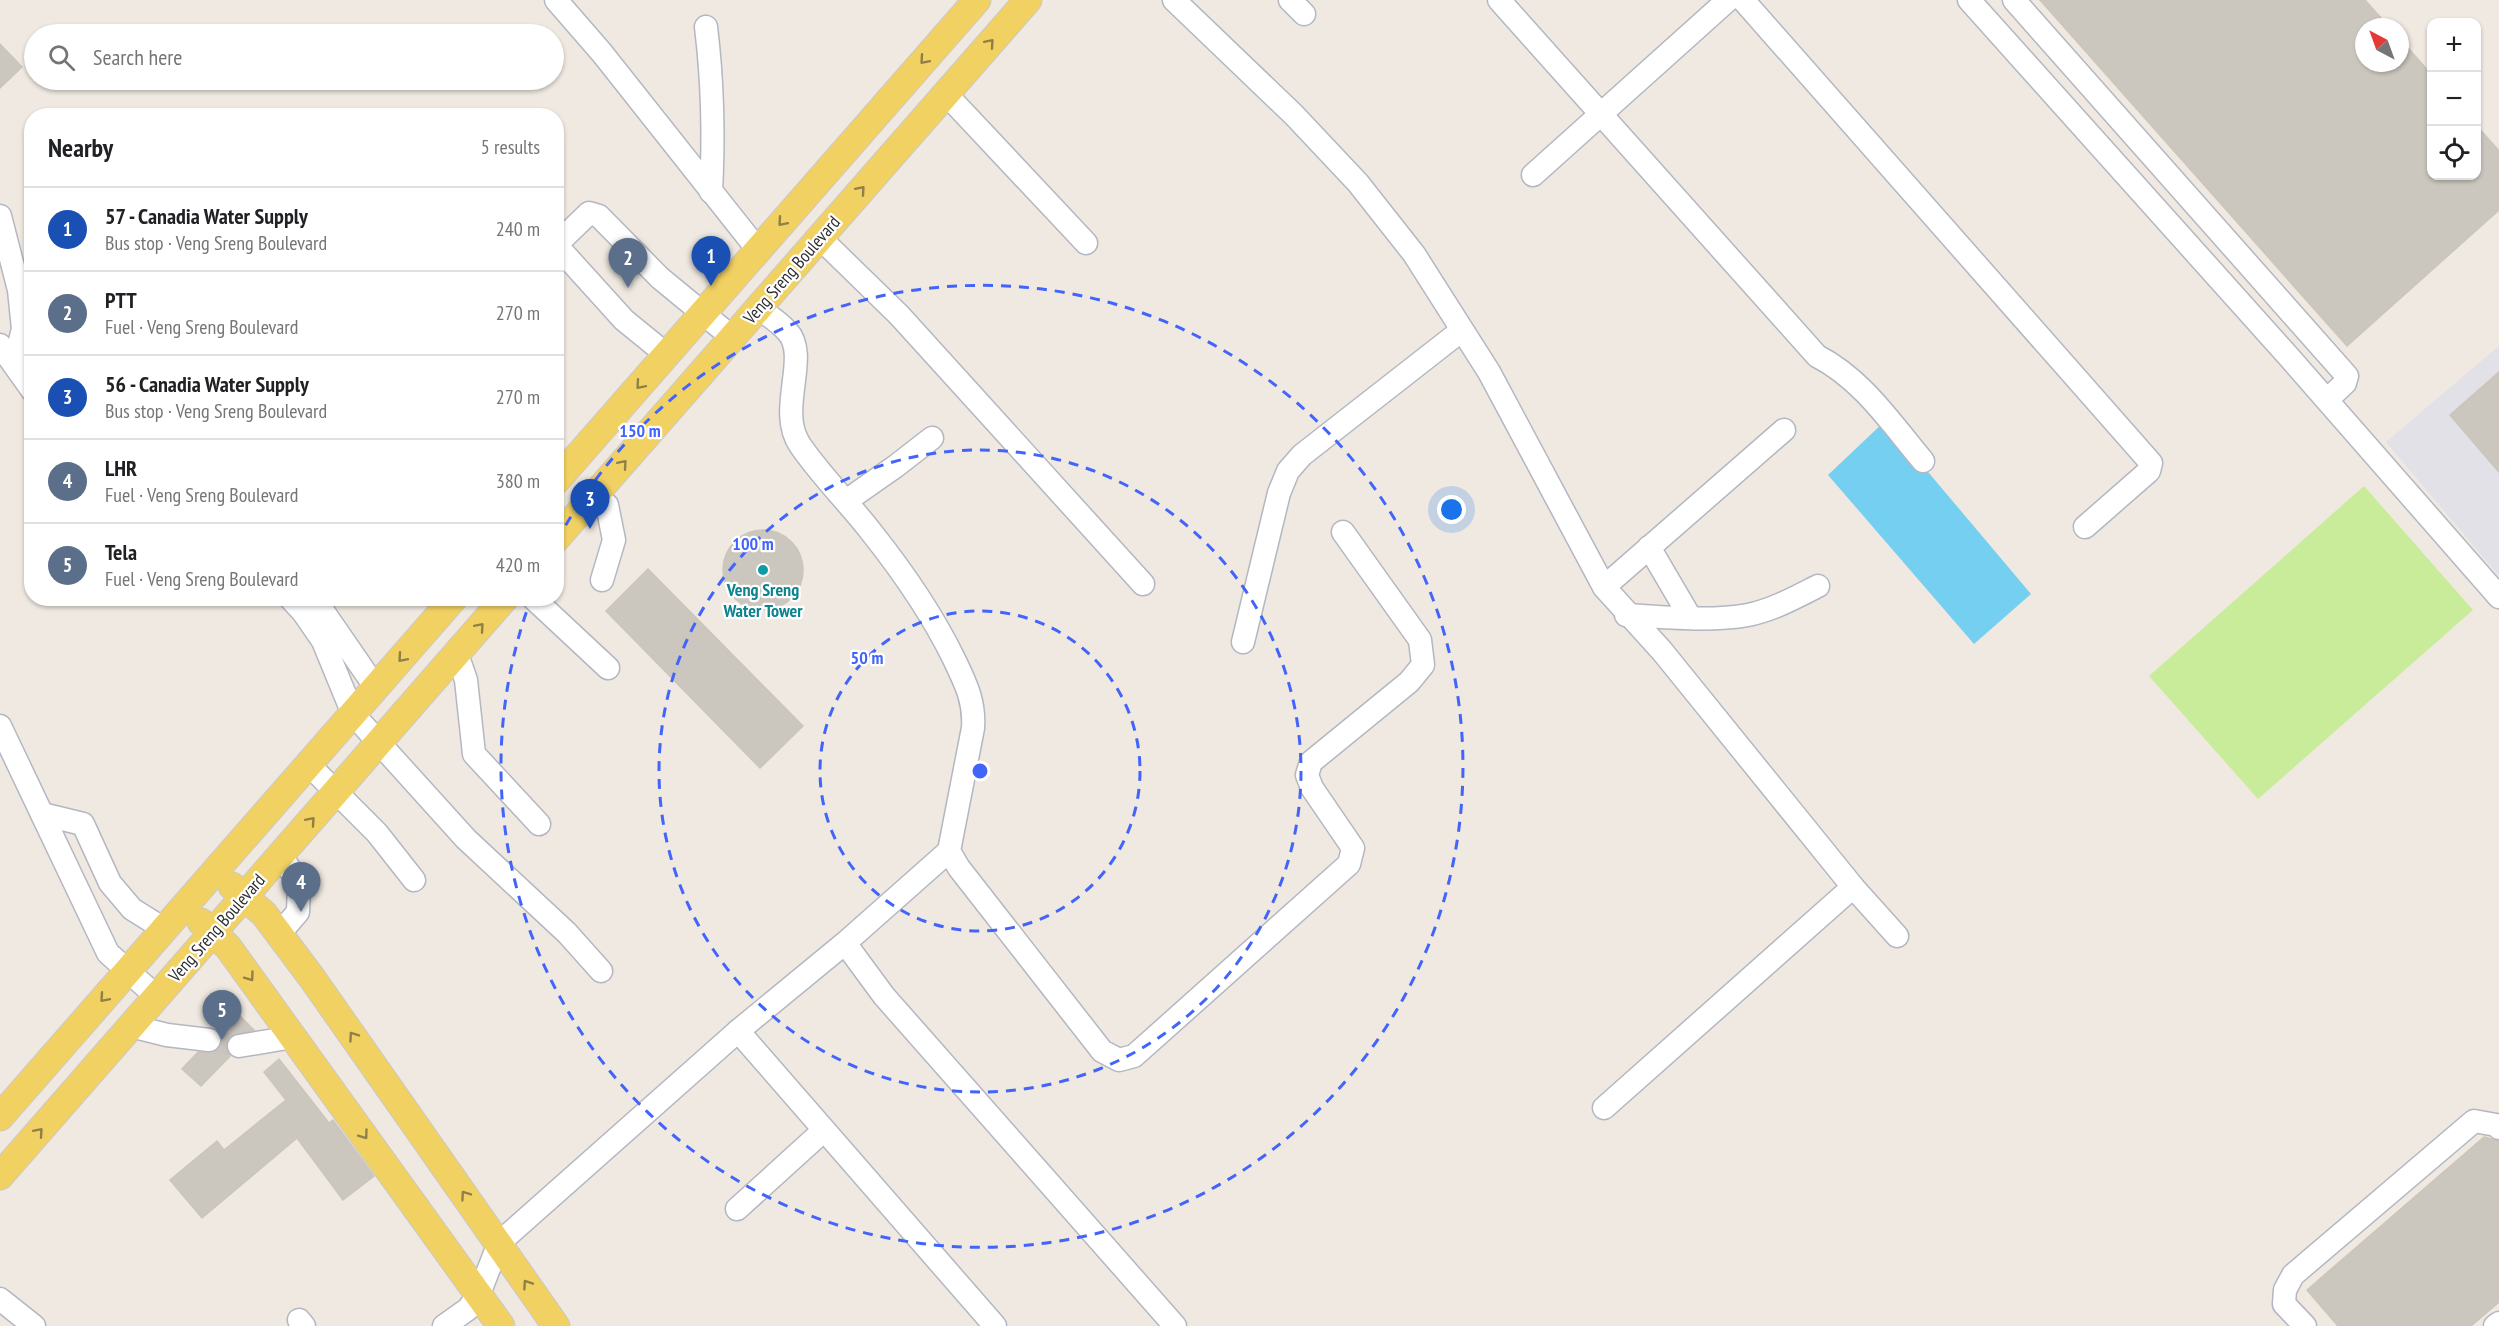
<!DOCTYPE html>
<html lang="en">
<head>
<meta charset="utf-8">
<style>
  body { margin:0; font-family:"PT Sans Narrow",sans-serif; background:#f6f6f6; color:#202124 }
  .controls { position:absolute; right:18px; top:18px; display:grid; overflow:hidden; border-radius:12px; box-shadow:0 2px 4px #0004 }
  .controls button { width:54px; height:54px; display:grid; place-items:center; padding:0; border:0; border-bottom:2px solid #e0e0e0; background:#fff; color:#202124; font:30px sans-serif }
  .compass { position:absolute; left:2355px; top:18px; width:54px; height:54px; border-radius:50%; background:#fff; box-shadow:0 2px 4px #0004; rotate:319deg }
  .you { position:absolute; left:1452px; top:510px; width:21px; height:21px; margin:-15px; border:4px solid #fff; border-radius:50%; background:#1a73e8; box-shadow:0 0 0 9px #1a73e833 }
  .badge { display:grid; place-items:center; width:39px; height:39px; border-radius:50%; background:#ea580c; color:#fff; font-size:20px; font-weight:700 }
  .pin { position:absolute; translate:-50% -50px; filter:drop-shadow(0 2px 3px #0008) }
  .pin::after { content:''; position:absolute; top:32px; width:21px; height:18px; background:inherit; clip-path:polygon(0 0,100% 0,50% 100%) }
  .list { margin:0; padding:0; list-style:none }
  h2 { display:flex; justify-content:space-between; align-items:center; height:78px; margin:0; padding:0 24px; font-size:26px }
  h2 small { font-size:20px; font-weight:400; color:#757577 }
  .list li { display:grid; grid-template-columns:39px 1fr auto; gap:18px; align-items:center; box-sizing:border-box; height:84px; padding:0 24px; border-top:2px solid #e0e0e0 }
  .list b { display:block; font-size:22px; white-space:nowrap }
  .list p { margin:0; font-size:20px; white-space:nowrap; color:#757577 }
  .list em { font-size:20px; font-style:normal; color:#757577 }
  .icon { flex:none; width:33px; height:33px; fill:none; stroke:currentColor; stroke-width:2; stroke-linecap:round; stroke-linejoin:round }
  .map { position:relative; flex:none; width:2499px; height:1326px; overflow:hidden }
  .search { position:absolute; background:#fff; box-shadow:0 2px 4px #0004; left:24px; top:24px; width:540px; height:66px; display:flex; align-items:center; gap:15px; box-sizing:border-box; padding:0 21px; border-radius:33px; color:#757577; font-size:22px }
  .panel { position:absolute; background:#fff; box-shadow:0 2px 4px #0004; left:24px; top:108px; width:540px; height:498px; border-radius:24px }
  .map>svg:first-child { display:block }
</style>
</head>
<body>
<div class="map">
<svg width="2499" height="1326" viewBox="0 0 2499 1326">
  <rect width="100%" height="100%" fill="#efe9e1"/>
  <path fill="#e3e1e8" d="M2499,346V576L2386,442Z"/>
  <path fill="#c9ec9a" d="M2364,486L2473,610L2258,799L2149,676Z"/>
  <path fill="#75cff0" d="M1885,421L2031,594L1974,644L1828,475Z"/>
  <g fill="#cbc7bf" stroke="#cbc5ba" stroke-width="1.5">
    <path d="M2040,0H2365L2389,27H2364V63H2400V39L2432,75V176H2476V125L2499,151V210L2347,346Z"/>
    <path d="M0,44L22,67L0,88Z"/>
    <path d="M2499,372V472L2450,415Z"/>
    <circle cx="763" cy="570" r="40"/>
    <path d="M648,569L803,726L760,768L606,611Z"/>
    <path d="M236,1012L254,1030L230,1036L226,1048L230,1056L201,1086L182,1069L198,1052L214,1053L219,1048L222,1041L218,1031Z"/>
    <path d="M279,1059L329,1123L333,1120L374,1176L343,1200L297,1138L202,1218L170,1180L217,1141L224,1150L286,1100L264,1072Z"/>
    <path d="M2484,1137L2499,1141V1302L2471,1326H2338L2307,1290Z"/>
  </g>
  <g fill="none" stroke-linecap="round" stroke-linejoin="round">
    <path stroke="#c8c4bd" stroke-width="22" stroke-dasharray="22 11" stroke-linecap="butt" d="M209,1040L239,1046"/>
    <defs>
      <g id="minor">
        <path d="M556,0L602,53L758,250"/>
        <path d="M1174,0L1294,115L1358,183L1414,254L1489,372L1604,587L1662,651L1853,887L1897,936"/>
        <path d="M1290,0L1304,14"/>
        <path d="M1499,0L1817,356C1862,379 1891,423 1923,461"/>
        <path d="M1743,0L2151,463L2149,471L2085,527"/>
        <path d="M1969,0L2289,357L2499,597"/>
        <path d="M2014,0L2347,376L2345,383L2327,400"/>
        <path d="M706,27C713,84 714,135 711,192"/>
        <path d="M946,94L1086,243"/>
        <path d="M1533,175L1728,0"/>
        <path d="M0,216L19,290L23,329L14,364"/>
        <path d="M820,238L899,315L1143,584"/>
        <path d="M758,308C768,315 779,322 787,331C811,356 776,410 800,445C821,476 849,503 872,533C903,572 932,614 954,659C965,682 975,701 973,728L949,851L959,868L1102,1051L1119,1060L1134,1056L1349,864L1353,848L1312,788L1307,775L1311,762L1409,682L1423,665L1420,640L1343,532"/>
        <path d="M0,345L32,390"/>
        <path d="M667,355L624,320L558,247L561,240L589,213L599,216L660,278L733,338"/>
        <path d="M595,496L607,505L614,540L602,580"/>
        <path d="M846,501L896,466L932,438"/>
        <path d="M1649,547L1690,617"/>
        <path d="M1604,587L1784,430"/>
        <path d="M290,598L303,612L323,641L353,714L466,839L567,933L601,971"/>
        <path d="M314,598L376,688"/>
        <path d="M533,598L608,668"/>
        <path d="M1626,615C1666,617 1709,622 1748,615C1773,610 1796,597 1818,586"/>
        <path d="M1243,642L1279,493L1288,471L1302,455L1462,330"/>
        <path d="M457,654L466,680L474,754L539,824"/>
        <path d="M0,726L108,953L157,997"/>
        <path d="M309,765L377,833L414,880"/>
        <path d="M42,814L83,824L110,883L132,909L164,929"/>
        <path d="M279,934L298,912L299,884L281,855"/>
        <path d="M845,943L884,996L1175,1326"/>
        <path d="M131,1026L167,1035L209,1040"/>
        <path d="M738,1031L845,943L949,851"/>
        <path d="M239,1046L293,1037"/>
        <path d="M1604,1108L1853,887"/>
        <path d="M737,1209L823,1131"/>
        <path d="M0,1299L34,1326"/>
        <path d="M299,1320L304,1326"/>
        <path d="M444,1326L468,1309L479,1294L499,1243L738,1031L995,1326"/>
        <path d="M2305,1326L2284,1304L2285,1290L2293,1275L2474,1121L2496,1125L2499,1128"/>
        <path d="M2495,1326L2499,1323"/>
      </g>
      <g id="major">
        <path d="M556,481L977,0"/>
        <path d="M556,539L1028,0"/>
        <path d="M232,886L264,914L312,978L556,1326"/>
        <path d="M201,922L228,947L501,1326"/>
        <path d="M0,1117L454,598"/>
        <path d="M0,1176L505,598"/>
      </g>
    </defs>
    <use href="#minor" stroke="#b4b7c1" stroke-width="25"/>
    <use href="#major" stroke="#c9c9c9" stroke-width="29"/>
    <use href="#minor" stroke="#fff" stroke-width="22"/>
    <use href="#major" stroke="#f2d163" stroke-width="27"/>
  </g>
  <defs><path id="oneway-chevron" d="M-2-3.5L2.5 0L-2 3.5" fill="none" stroke-width="1.6" stroke-linecap="round" stroke-linejoin="round" transform="scale(1.5)"/></defs>
  <g stroke="#908048">
    <use href="#oneway-chevron" transform="translate(990 43) rotate(-49)"/>
    <use href="#oneway-chevron" transform="translate(924 60) rotate(131)"/>
    <use href="#oneway-chevron" transform="translate(861 190) rotate(-49)"/>
    <use href="#oneway-chevron" transform="translate(782 222) rotate(131)"/>
    <use href="#oneway-chevron" transform="translate(640 385) rotate(131)"/>
    <use href="#oneway-chevron" transform="translate(623 464) rotate(-49)"/>
    <use href="#oneway-chevron" transform="translate(480 627) rotate(-49)"/>
    <use href="#oneway-chevron" transform="translate(402 658) rotate(131)"/>
    <use href="#oneway-chevron" transform="translate(311 821) rotate(-49)"/>
    <use href="#oneway-chevron" transform="translate(250 977) rotate(54)"/>
    <use href="#oneway-chevron" transform="translate(104 998) rotate(131)"/>
    <use href="#oneway-chevron" transform="translate(353 1036) rotate(-125)"/>
    <use href="#oneway-chevron" transform="translate(39 1132) rotate(-49)"/>
    <use href="#oneway-chevron" transform="translate(364 1135) rotate(54)"/>
    <use href="#oneway-chevron" transform="translate(465 1195) rotate(-125)"/>
    <use href="#oneway-chevron" transform="translate(527 1284) rotate(-124)"/>
  </g>
  <g fill="none" stroke="#4264fb" stroke-width="3" stroke-dasharray="10 8">
    <circle cx="980" cy="771" r="160"/>
    <circle cx="980" cy="771" r="321"/>
    <path d="M557 541A481 481 0 1 1 531 599"/>
  </g>
  <circle fill="#0f9aa8" stroke="#fff" stroke-width="2" cx="763" cy="570" r="6"/>
  <g text-anchor="middle" stroke-width="4.5" stroke-linejoin="round" paint-order="stroke">
    <g font-size="18" fill="#2e2e2e" stroke="#fff">
      <text transform="translate(792 270) rotate(-49)" y="6">Veng Sreng Boulevard</text>
      <text transform="translate(217 928) rotate(-49)" y="6">Veng Sreng Boulevard</text>
    </g>
    <g font-size="18" font-weight="bold" fill="#0d838f" stroke="#fff">
      <text x="763" y="596">Veng Sreng<tspan x="763" dy="21">Water Tower</tspan></text>
    </g>
  </g>
  <circle cx="980" cy="771" r="9" fill="#4264fb" stroke="#fff" stroke-width="3"/>
  <g font-size="18" text-anchor="middle" font-weight="bold" fill="#4264fb" stroke="#fff" stroke-width="4.5" stroke-linejoin="round" paint-order="stroke">
    <text x="640" y="437">150 m</text>
    <text x="753" y="550">100 m</text>
    <text x="867" y="664">50 m</text>
  </g>
</svg>
<div class="controls">
<button>+</button>
<button>−</button>
<button><svg class="icon" aria-label="locate" viewBox="0 0 24 24"><circle cx="12" cy="12" r="6"/><path d="M12 2v4M12 18v4M2 12h4M18 12h4"/></svg></button>
</div>
<svg class="compass" viewBox="-18 -18 36 36"><path d="M0-13l5 13h-10z" fill="#e53935"/><path d="M0 13l5-13h-10z" fill="#757577"/></svg>
<div class="you"></div>
<div class="pin badge" style="left:711px;top:286px;background:#1a4fb4">1</div>
<div class="pin badge" style="left:628px;top:288px;background:#5c6f8a">2</div>
<div class="pin badge" style="left:590px;top:529px;background:#1a4fb4">3</div>
<div class="pin badge" style="left:301px;top:912px;background:#5c6f8a">4</div>
<div class="pin badge" style="left:222px;top:1040px;background:#5c6f8a">5</div>
<div class="search"><svg class="icon" aria-label="search" viewBox="0 0 24 24"><circle cx="10" cy="10" r="6"/><path d="M15 15l6 6"/></svg>Search here</div>
<section class="panel">
<h2>Nearby<small>5 results</small></h2>
<ul class="list">
<li><span class="badge" style="background:#1a4fb4">1</span><div><b>57 - Canadia Water Supply</b><p>Bus stop · Veng Sreng Boulevard</p></div><em>240 m</em></li>
<li><span class="badge" style="background:#5c6f8a">2</span><div><b>PTT</b><p>Fuel · Veng Sreng Boulevard</p></div><em>270 m</em></li>
<li><span class="badge" style="background:#1a4fb4">3</span><div><b>56 - Canadia Water Supply</b><p>Bus stop · Veng Sreng Boulevard</p></div><em>270 m</em></li>
<li><span class="badge" style="background:#5c6f8a">4</span><div><b>LHR</b><p>Fuel · Veng Sreng Boulevard</p></div><em>380 m</em></li>
<li><span class="badge" style="background:#5c6f8a">5</span><div><b>Tela</b><p>Fuel · Veng Sreng Boulevard</p></div><em>420 m</em></li>
</ul>
</section>
</div>
</body>
</html>
